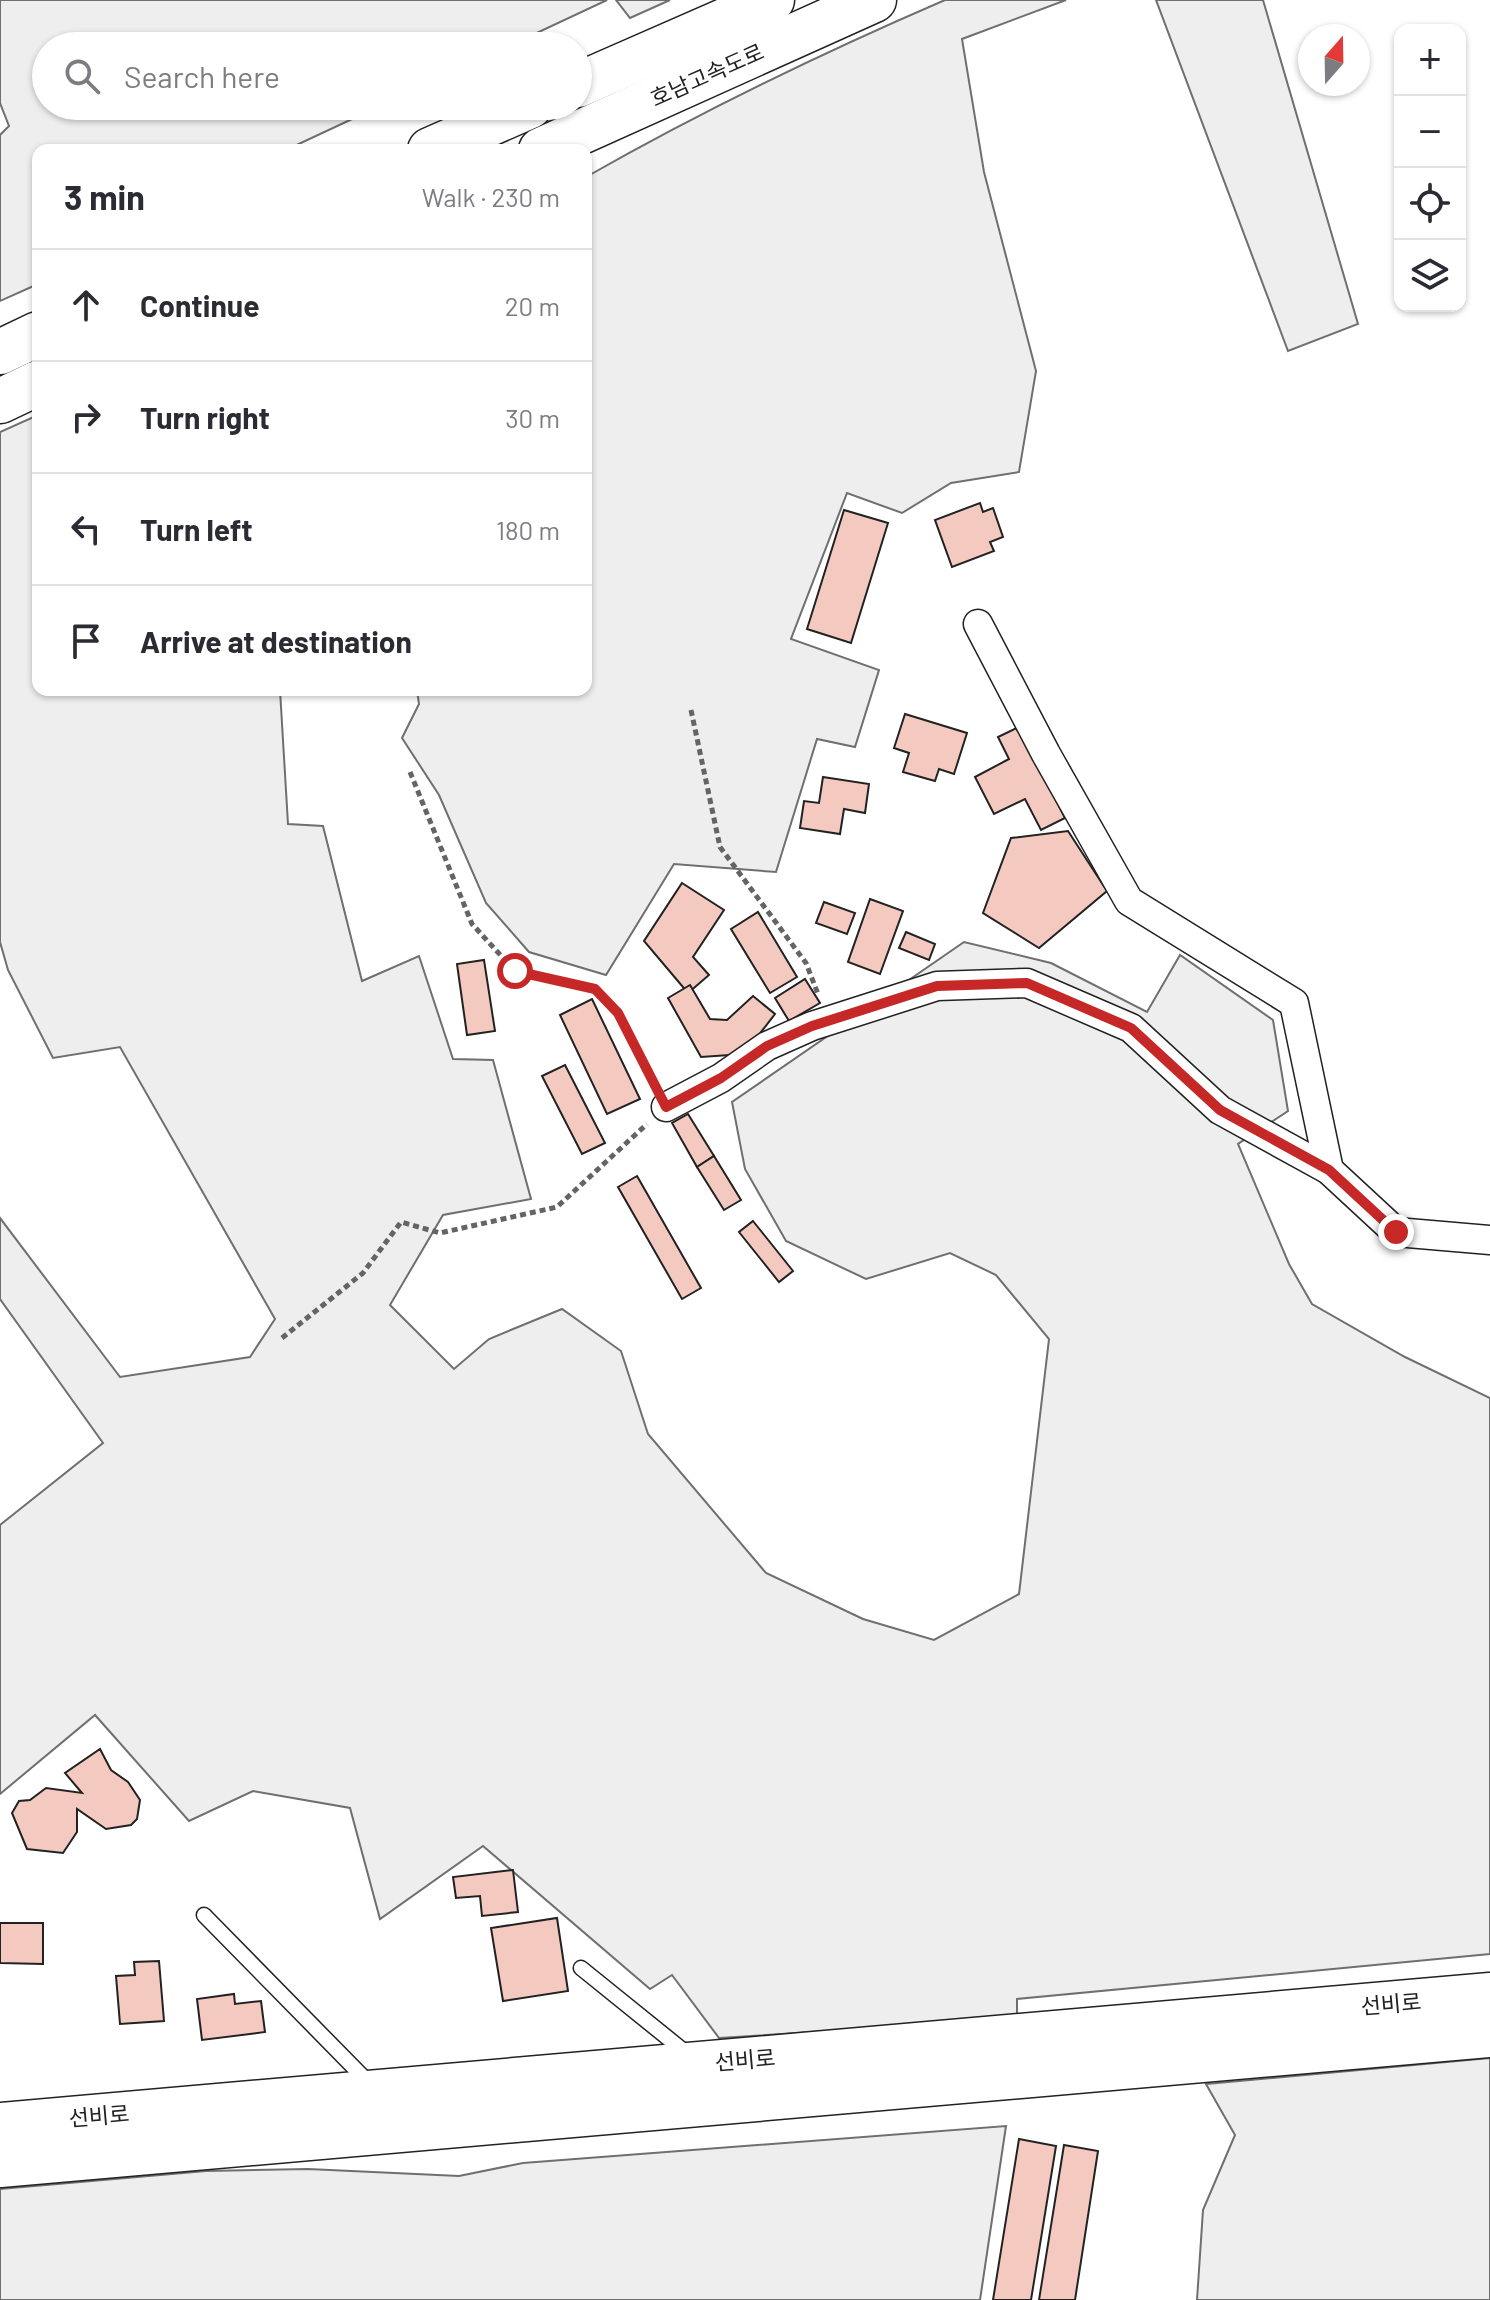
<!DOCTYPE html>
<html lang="en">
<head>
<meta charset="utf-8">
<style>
  body { margin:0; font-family:Barlow,"Noto Sans KR",sans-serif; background:#f7f7f7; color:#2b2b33 }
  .controls { position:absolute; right:24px; top:24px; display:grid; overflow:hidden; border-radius:16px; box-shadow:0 2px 6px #0004 }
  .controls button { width:72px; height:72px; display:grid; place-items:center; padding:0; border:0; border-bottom:2px solid #e1e1e2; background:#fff; color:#2b2b33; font:40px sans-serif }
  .compass { position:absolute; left:1298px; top:24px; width:72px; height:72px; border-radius:50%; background:#fff; box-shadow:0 2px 6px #0004; rotate:20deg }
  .stop { position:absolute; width:24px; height:24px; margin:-18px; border:6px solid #c62828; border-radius:50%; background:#fff }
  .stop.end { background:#c62828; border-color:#fff; box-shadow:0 2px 8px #0008 }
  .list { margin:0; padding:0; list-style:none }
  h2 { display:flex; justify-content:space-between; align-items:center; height:104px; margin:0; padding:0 32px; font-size:34px }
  h2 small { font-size:26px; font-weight:400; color:#7c7c81 }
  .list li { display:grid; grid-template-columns:52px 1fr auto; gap:24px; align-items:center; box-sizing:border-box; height:112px; padding:0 32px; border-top:2px solid #e1e1e2 }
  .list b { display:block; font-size:30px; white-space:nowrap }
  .list em { font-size:26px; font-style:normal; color:#7c7c81 }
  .icon { flex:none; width:44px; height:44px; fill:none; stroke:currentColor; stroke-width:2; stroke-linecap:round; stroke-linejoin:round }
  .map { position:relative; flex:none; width:1490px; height:2300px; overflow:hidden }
  .search { position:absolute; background:#fff; box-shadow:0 2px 6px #0004; left:32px; top:32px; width:560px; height:88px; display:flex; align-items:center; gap:20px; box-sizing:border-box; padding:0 28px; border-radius:44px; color:#7c7c81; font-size:30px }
  .panel { position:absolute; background:#fff; box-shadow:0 2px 6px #0004; left:32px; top:144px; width:560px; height:552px; border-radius:16px }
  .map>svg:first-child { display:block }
</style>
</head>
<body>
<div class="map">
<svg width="1490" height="2300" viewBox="0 0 1490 2300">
  <rect width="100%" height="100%" fill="#fff"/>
  <g fill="#eee" stroke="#6f6f6f" stroke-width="2">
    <path d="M0,0H607L509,46H46V106H380L286,150H38V284L0,301V135L9,126L0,103Z"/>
    <path d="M616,0H670L630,18Z"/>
    <path d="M945,0H1066L962,39L984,172L1036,371L1019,472L951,483L902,513L847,493L791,639L879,670L855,747L817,739L776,872L674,864L606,975L529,952L486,903L439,795L402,738L419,704L417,690H586V177C702,111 822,53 945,0Z"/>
    <path d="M1156,0H1263L1358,324L1288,351Z"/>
    <path d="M38,415V690H280L288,824L323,826L362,981L419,956L453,1059L493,1060L531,1199L443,1215L390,1305L454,1369L489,1339L562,1309L621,1351L648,1434L766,1573L863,1619L934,1640L1019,1594L1049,1339L996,1275L950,1253L866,1279L786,1241L745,1169L732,1102L964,942L1051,963L1147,1012L1180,955L1273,1020L1288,1111L1238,1144L1289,1264L1312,1304L1405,1357L1490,1398V1954L1017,1999V2019L719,2038L672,1975L650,1989L483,1846L380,1919L350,1808L253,1791L189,1821L95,1715L0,1794V1525L103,1443L0,1299V1218L120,1377L250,1357L275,1319L120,1047L53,1058L8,970L0,942V432Z"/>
    <path d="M1490,2058V2300H1197L1203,2210L1235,2135L1206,2084Z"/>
    <path d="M1006,2126L980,2300H0V2189L206,2171L308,2169L459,2176L523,2163Z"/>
  </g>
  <g fill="#f3c9c0" stroke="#222" stroke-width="2">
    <path d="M980,503L983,512L993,508L1003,537L990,542L994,551L952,567L935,520Z"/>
    <path d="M844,510L888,523L851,643L807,629Z"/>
    <path d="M905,714L967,733L954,774L939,769L935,781L903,772L909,753L894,748Z"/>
    <path d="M1019,727L1065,818L1041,830L1025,799L994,814L975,777L1009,759L998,737Z"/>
    <path d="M823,777L869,784L865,813L844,809L840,834L800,828L804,801L819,803Z"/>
    <path d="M1068,831L1107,891L1039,948L983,913L1011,838Z"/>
    <path d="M682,883L724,910L693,957L709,975L688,993L644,941Z"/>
    <path d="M870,899L903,911L880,974L848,962Z"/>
    <path d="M824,902L855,913L847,934L816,923Z"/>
    <path d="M758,912L797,977L770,993L731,929Z"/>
    <path d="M906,932L935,944L929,960L899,948Z"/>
    <path d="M484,960L495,1031L467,1035L457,964Z"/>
    <path d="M805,979L820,1003L789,1021L775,998Z"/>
    <path d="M690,985L710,1019L727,1020L753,996L775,1014L744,1054L701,1057L668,998Z"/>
    <path d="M592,999L640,1099L607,1114L560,1015Z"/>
    <path d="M565,1065L605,1143L582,1154L542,1076Z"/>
    <path d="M688,1114L714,1156L697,1167L672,1123Z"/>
    <path d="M714,1156L741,1200L724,1210L697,1167Z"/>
    <path d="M637,1176L701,1288L682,1299L618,1187Z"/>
    <path d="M753,1221L793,1271L779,1282L739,1232Z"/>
    <path d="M100,1749L111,1770L128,1782L140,1800L137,1819L131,1825L106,1829L77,1809V1832L63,1853L27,1849L12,1813L19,1801L30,1800L46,1788L82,1793L65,1773Z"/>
    <path d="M513,1870L518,1912L482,1916L480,1896L456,1898L453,1877Z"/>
    <path d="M557,1918L568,1991L503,2001L491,1928Z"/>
    <path d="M0,1923H43V1964L0,1963Z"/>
    <path d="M159,1961L164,2021L120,2024L116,1976L135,1975L134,1962Z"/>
    <path d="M234,1994L235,2004L261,2001L265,2032L202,2040L197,1999Z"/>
    <path d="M1019,2139L1056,2146L1031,2300H993Z"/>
    <path d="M1064,2145L1098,2151L1075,2300H1039Z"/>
  </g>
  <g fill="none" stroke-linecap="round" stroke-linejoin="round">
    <defs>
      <g id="lane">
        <path d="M204,1915L369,2083"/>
        <path d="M581,1968L690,2056"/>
      </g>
      <g id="street">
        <path d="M978,624L1046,754L1129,901L1294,1003L1329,1170"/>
        <path d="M666,1107L721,1078L767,1046L812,1026L937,986L1027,983L1131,1028L1220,1110L1329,1170L1396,1232L1490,1240"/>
      </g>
      <g id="primary">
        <path d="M0,2125L1490,1995"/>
        <path d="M0,2165L1490,2035"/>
      </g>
      <g id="highway">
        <path d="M578,85L772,0"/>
        <path d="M430,150L530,106"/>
        <path d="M541,150L874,0"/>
        <path d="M0,352L38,334"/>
        <path d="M0,401L38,383"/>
      </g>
    </defs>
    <use href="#lane" stroke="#222" stroke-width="17"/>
    <use href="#street" stroke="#222" stroke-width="31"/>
    <use href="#primary" stroke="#222" stroke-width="47"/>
    <use href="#highway" stroke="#222" stroke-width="47"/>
    <g stroke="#646464" stroke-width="5" stroke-dasharray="6 4" stroke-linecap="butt">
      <path d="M691,710L720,847L806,963L818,994"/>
      <path d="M410,772L472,924L515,971L595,989L618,1013L653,1082"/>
      <path d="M282,1338L363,1273L401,1222L440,1233L557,1207L647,1124"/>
    </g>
    <use href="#lane" stroke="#fff" stroke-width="14"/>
    <use href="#street" stroke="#fff" stroke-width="28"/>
    <use href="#primary" stroke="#fff" stroke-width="44"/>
    <use href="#highway" stroke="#fff" stroke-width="44"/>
  </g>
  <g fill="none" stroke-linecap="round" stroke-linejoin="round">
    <path stroke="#c62828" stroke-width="10" d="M515,971L595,989L618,1013L666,1107L721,1078L767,1046L812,1026L937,986L1027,983L1131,1028L1220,1110L1329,1170L1396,1232"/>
  </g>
  <g text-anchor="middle" stroke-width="6" stroke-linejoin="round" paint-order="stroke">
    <g font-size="22" fill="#222" stroke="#fff">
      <text transform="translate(707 75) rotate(-24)" y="8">호남고속도로</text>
      <text transform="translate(1391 2004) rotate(-5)" y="8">선비로</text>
      <text transform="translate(745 2060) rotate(-5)" y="8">선비로</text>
      <text transform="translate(99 2116) rotate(-5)" y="8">선비로</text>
    </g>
  </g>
</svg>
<div class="controls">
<button>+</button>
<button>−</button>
<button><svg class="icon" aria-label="locate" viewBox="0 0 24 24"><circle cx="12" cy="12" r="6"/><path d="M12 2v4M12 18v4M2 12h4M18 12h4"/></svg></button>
<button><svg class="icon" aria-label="layers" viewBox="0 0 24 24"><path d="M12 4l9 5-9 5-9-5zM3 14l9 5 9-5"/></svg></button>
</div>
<svg class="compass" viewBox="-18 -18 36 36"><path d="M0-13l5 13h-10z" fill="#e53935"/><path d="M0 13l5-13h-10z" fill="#7c7c81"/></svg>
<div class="stop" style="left:515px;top:971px"></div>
<div class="stop end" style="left:1396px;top:1232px"></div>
<div class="search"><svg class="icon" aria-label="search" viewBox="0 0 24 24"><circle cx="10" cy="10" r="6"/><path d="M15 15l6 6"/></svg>Search here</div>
<section class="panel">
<h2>3 min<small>Walk · 230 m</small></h2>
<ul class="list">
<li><svg class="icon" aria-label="ahead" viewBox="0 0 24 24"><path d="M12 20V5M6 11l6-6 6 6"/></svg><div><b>Continue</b></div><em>20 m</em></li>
<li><svg class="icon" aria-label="right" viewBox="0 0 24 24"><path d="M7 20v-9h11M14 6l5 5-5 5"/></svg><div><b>Turn right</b></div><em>30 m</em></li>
<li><svg class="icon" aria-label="left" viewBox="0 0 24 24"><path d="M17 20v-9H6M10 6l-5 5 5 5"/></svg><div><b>Turn left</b></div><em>180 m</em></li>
<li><svg class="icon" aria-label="arrive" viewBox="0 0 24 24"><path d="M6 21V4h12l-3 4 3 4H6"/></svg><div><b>Arrive at destination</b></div></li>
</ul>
</section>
</div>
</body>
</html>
